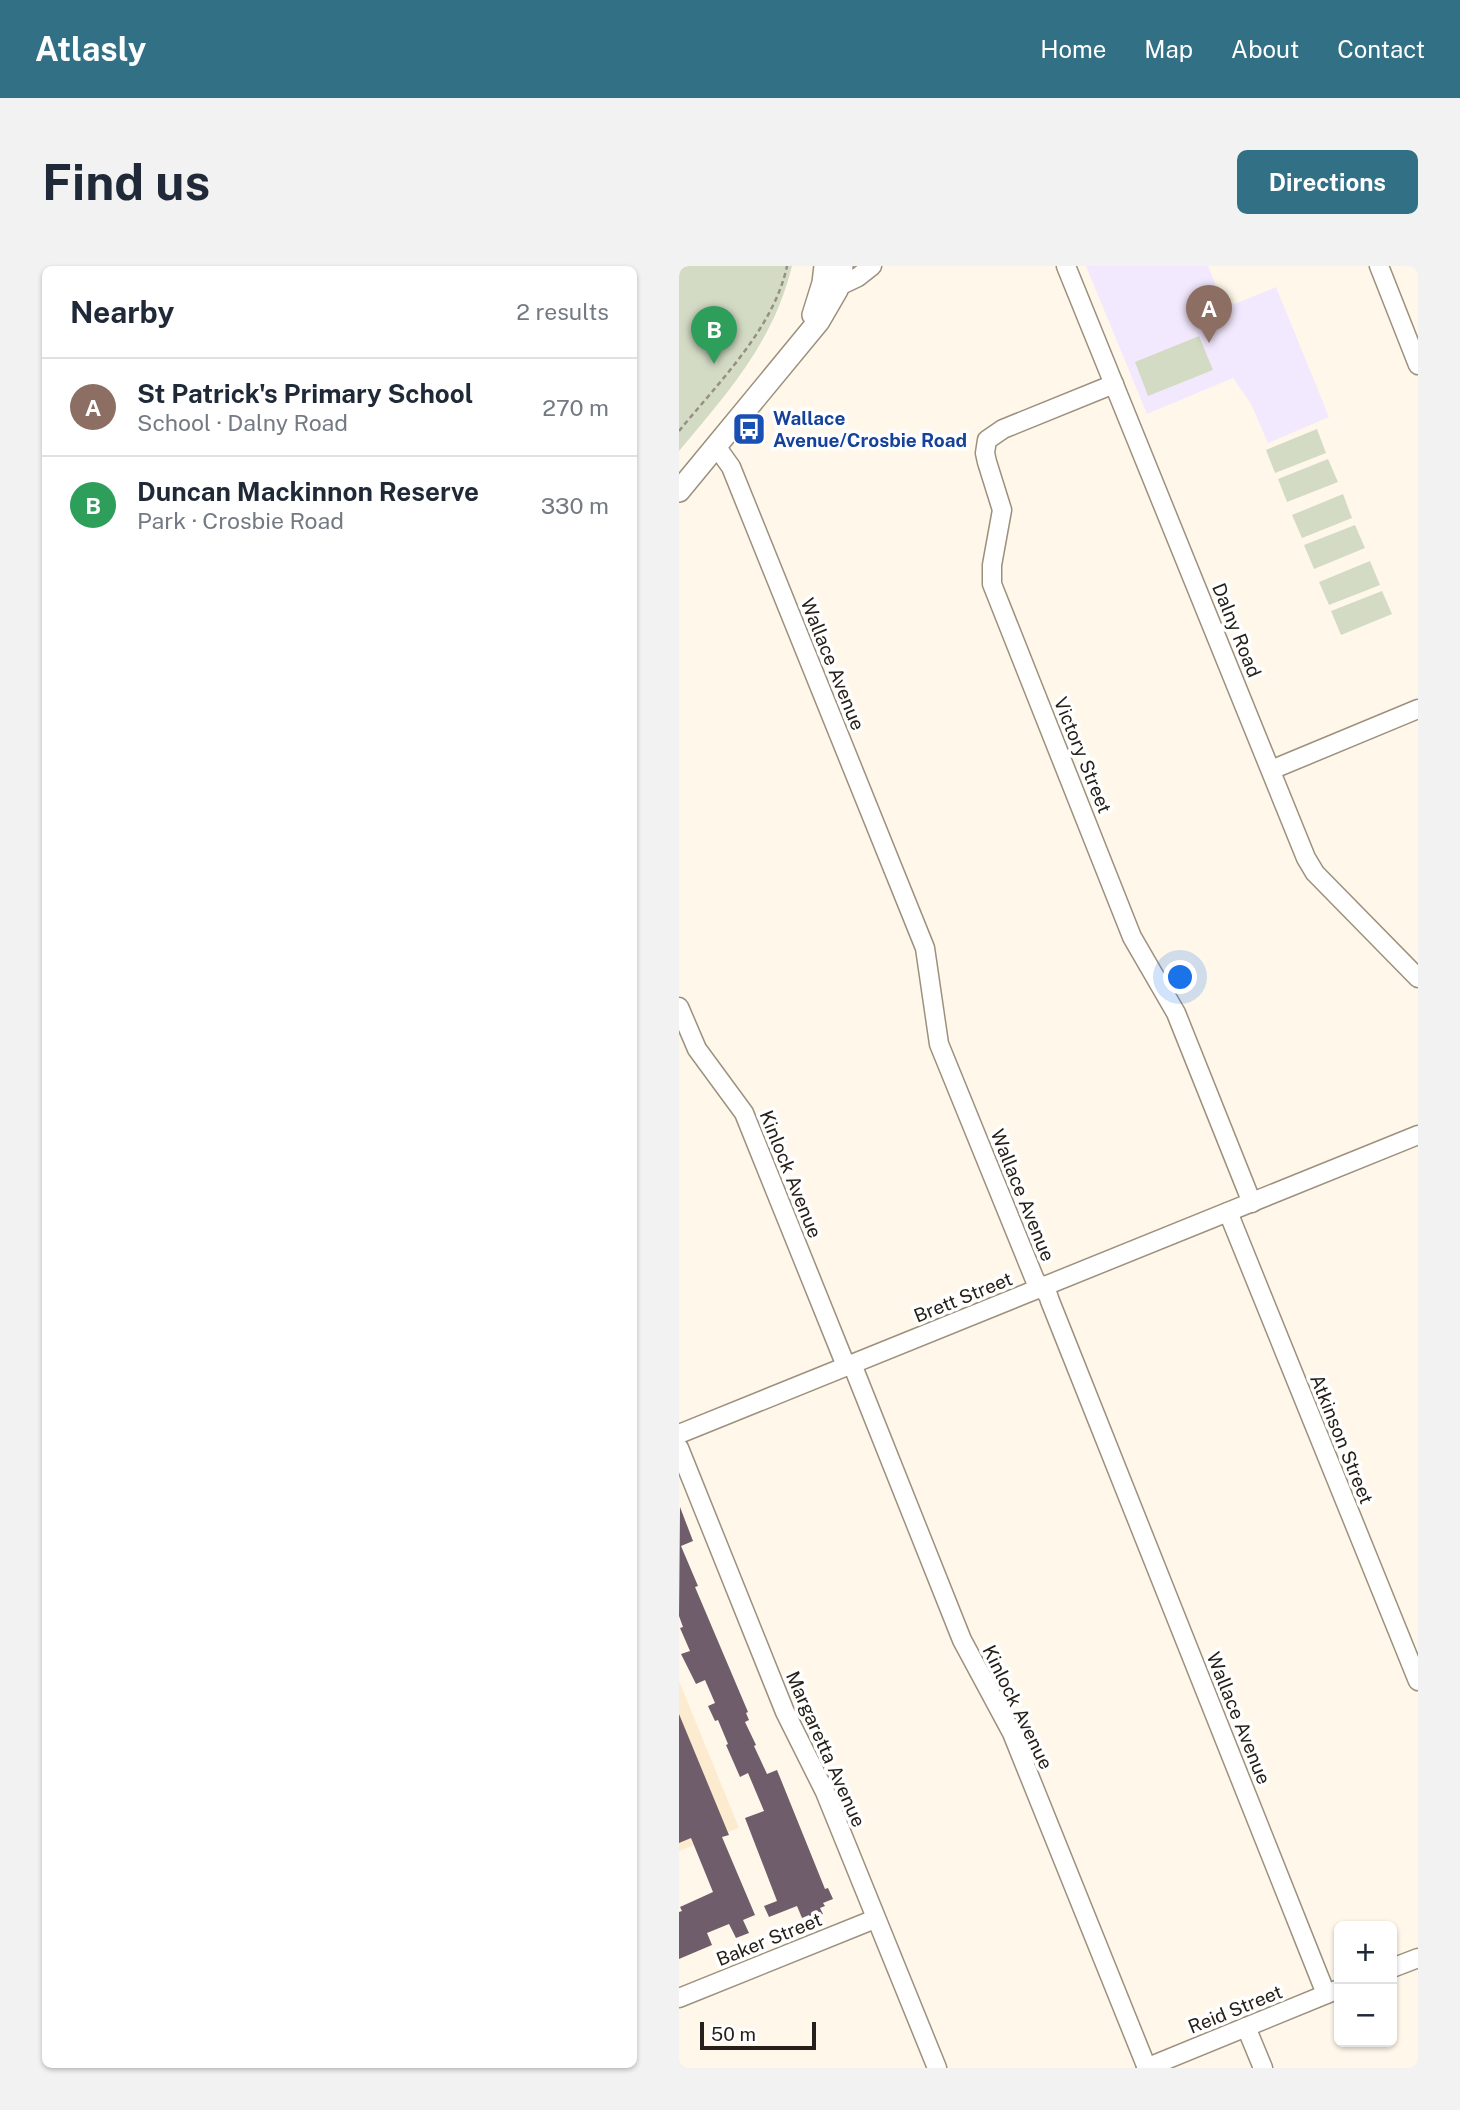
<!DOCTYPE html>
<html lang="en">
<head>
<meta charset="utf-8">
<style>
  body { margin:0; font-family:"Public Sans",sans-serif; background:#f2f2f3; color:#1f2937 }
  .controls { position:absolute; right:21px; bottom:21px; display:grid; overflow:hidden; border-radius:10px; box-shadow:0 2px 5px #0004 }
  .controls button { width:63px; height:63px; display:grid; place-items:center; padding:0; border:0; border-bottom:2px solid #e0e1e3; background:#fff; color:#1f2937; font:35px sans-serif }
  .scale { position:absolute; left:21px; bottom:18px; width:116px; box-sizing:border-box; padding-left:7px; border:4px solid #252019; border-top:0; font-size:19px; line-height:24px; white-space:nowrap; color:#252019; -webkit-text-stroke:5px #fff; paint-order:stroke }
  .you { position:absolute; left:502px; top:712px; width:24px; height:24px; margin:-18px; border:5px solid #fff; border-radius:50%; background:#1a73e8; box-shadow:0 0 0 10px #1a73e833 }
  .badge { display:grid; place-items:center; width:46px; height:46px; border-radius:50%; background:#317085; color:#fff; font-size:23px; font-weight:700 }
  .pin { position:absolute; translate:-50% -58px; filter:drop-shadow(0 2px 4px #0008) }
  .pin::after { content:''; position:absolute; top:37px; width:24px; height:21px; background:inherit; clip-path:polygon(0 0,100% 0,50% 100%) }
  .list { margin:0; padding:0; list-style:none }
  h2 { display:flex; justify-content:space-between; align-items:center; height:91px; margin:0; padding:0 28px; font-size:30px }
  h2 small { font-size:23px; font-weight:400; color:#747a83 }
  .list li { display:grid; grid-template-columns:46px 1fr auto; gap:21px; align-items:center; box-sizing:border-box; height:98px; padding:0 28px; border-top:2px solid #e0e1e3 }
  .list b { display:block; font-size:26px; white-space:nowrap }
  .list p { margin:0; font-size:23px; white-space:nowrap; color:#747a83 }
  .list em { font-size:23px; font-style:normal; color:#747a83 }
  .map { position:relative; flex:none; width:739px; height:1802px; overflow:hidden; border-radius:10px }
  header { display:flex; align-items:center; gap:42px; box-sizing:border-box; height:98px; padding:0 35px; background:#317085; color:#fff }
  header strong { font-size:33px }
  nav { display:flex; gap:38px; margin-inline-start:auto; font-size:24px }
  .intro { display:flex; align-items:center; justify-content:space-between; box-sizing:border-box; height:168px; padding:0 42px }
  h1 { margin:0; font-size:49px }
  .button { padding:18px 32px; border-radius:10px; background:#317085; color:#fff; font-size:24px; font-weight:700 }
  main { display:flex; gap:42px; padding:0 42px }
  aside { flex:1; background:#fff; border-radius:10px; box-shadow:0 2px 5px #0004 }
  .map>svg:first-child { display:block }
</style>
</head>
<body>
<header>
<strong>Atlasly</strong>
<nav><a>Home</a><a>Map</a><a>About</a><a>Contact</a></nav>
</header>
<div class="intro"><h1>Find us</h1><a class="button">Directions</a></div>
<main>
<aside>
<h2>Nearby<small>2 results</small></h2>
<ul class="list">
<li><span class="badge" style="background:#8d6e63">A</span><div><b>St Patrick's Primary School</b><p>School · Dalny Road</p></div><em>270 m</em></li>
<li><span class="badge" style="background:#2e9e5b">B</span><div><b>Duncan Mackinnon Reserve</b><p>Park · Crosbie Road</p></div><em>330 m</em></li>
</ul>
</aside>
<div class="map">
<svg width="739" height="1802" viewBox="0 0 739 1802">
  <rect width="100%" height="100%" fill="#fef7ea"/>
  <path fill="#fcebce" d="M0,1415L60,1562L0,1585Z"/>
  <path fill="#f3e9fe" d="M407,0H529L546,42L597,21L650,151L589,177L572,138L554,112L468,148Z"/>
  <g fill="#d4dbc5">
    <path d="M0,0H113C94,77 49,126 0,185Z"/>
    <path d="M520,70L534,104L469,130L456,96Z"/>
    <path d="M638,163L647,187L596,207L587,184Z"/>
    <path d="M649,193L659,216L608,236L599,213Z"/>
    <path d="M664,228L673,252L623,272L613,249Z"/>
    <path d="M676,259L686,282L635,303L625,279Z"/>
    <path d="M691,295L701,319L650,339L640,316Z"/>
    <path d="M703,325L713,348L662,369L652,345Z"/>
  </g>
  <g fill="#705d6b">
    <path d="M1,1241L14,1275L2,1280L19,1320L16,1321L69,1446L67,1447L70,1454L66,1456L77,1479L75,1480L88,1508L98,1504L146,1623L149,1622L154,1633L144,1637L146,1640L141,1642L144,1648L132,1653L130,1649L123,1652L118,1640L90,1651L85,1640L98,1635L66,1552L85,1545L69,1507L61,1511L47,1479L49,1478L39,1454L36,1455L29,1440L36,1437L26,1414L17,1418L2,1388L11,1385L1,1362L4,1361L0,1350Z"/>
    <path d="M0,1448L50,1569L43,1571L76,1649L64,1654L70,1667L57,1672L50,1658L28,1667L33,1679L0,1693V1646L3,1645L1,1641L34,1626L12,1572L0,1577Z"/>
  </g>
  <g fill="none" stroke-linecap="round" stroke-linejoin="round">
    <defs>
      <g id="minor">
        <path d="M387,0L627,592L636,607L739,712"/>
        <path d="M700,0L739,99"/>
        <path d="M160,20L179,11L193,0"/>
        <path d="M435,118L324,163L308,174L306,187L308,196L323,244L313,299V318L453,671L497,747L573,937"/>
        <path d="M37,180L52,201L246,682L260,778L356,1014L369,1029L371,1035L647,1728"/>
        <path d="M592,504L739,443"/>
        <path d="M0,741L18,783L65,847L167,1100"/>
        <path d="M549,946L739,1415"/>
        <path d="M173,1098L283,1374L333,1467L468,1802"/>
        <path d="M0,1168L739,869"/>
        <path d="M0,1182L106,1446L146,1526L258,1802"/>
        <path d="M713,1702L739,1692"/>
        <path d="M0,1732L196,1653"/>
        <path d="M567,1761L584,1802"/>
        <path d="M467,1802L660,1723"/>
      </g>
      <g id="tertiary">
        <path d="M134,49L144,17L146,0"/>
        <path d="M0,225L140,55L158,24L163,0"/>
      </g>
    </defs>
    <use href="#minor" stroke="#9d917d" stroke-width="21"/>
    <use href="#tertiary" stroke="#9d917d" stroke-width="24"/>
    <path stroke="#958f85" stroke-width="2.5" stroke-dasharray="5 3.5" stroke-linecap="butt" d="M0,165C39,117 95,62 108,0"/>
    <use href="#minor" stroke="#fff" stroke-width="18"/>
    <use href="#tertiary" stroke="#fff" stroke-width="21"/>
  </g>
  <defs>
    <symbol id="bus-square" viewBox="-11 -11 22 22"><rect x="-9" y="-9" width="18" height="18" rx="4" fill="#1a4fb4" stroke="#fff"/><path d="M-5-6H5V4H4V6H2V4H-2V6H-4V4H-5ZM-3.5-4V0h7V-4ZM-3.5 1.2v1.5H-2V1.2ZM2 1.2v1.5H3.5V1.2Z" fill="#fff"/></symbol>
  </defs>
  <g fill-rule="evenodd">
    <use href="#bus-square" x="51" y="144" width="38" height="38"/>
  </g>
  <g text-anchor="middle" stroke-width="7" stroke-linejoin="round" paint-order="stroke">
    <g font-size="19" font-weight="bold" fill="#164399" stroke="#fff" text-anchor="start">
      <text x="94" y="159">Wallace<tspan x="94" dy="22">Avenue/Crosbie Road</tspan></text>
    </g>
    <g font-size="19" fill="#252019" stroke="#fff">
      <text transform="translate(558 364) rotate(68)" y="7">Dalny Road</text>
      <text transform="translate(154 398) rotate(68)" y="7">Wallace Avenue</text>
      <text transform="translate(404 489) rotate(68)" y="7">Victory Street</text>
      <text transform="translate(112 908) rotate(68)" y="7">Kinlock Avenue</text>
      <text transform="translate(344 929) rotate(68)" y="7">Wallace Avenue</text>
      <text transform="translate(284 1031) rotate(-22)" y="7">Brett Street</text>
      <text transform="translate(663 1173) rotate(68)" y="7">Atkinson Street</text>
      <text transform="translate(339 1441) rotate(64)" y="7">Kinlock Avenue</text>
      <text transform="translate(560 1452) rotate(68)" y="7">Wallace Avenue</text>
      <text transform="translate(147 1483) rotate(66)" y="7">Margaretta Avenue</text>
      <text transform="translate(90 1673) rotate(-22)" y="7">Baker Street</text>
      <text transform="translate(556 1743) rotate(-22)" y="7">Reid Street</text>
    </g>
  </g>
</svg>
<div class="controls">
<button>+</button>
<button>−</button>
</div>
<div class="scale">50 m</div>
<div class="you"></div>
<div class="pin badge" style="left:530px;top:77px;background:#8d6e63">A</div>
<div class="pin badge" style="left:35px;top:98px;background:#2e9e5b">B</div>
</div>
</main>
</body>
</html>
